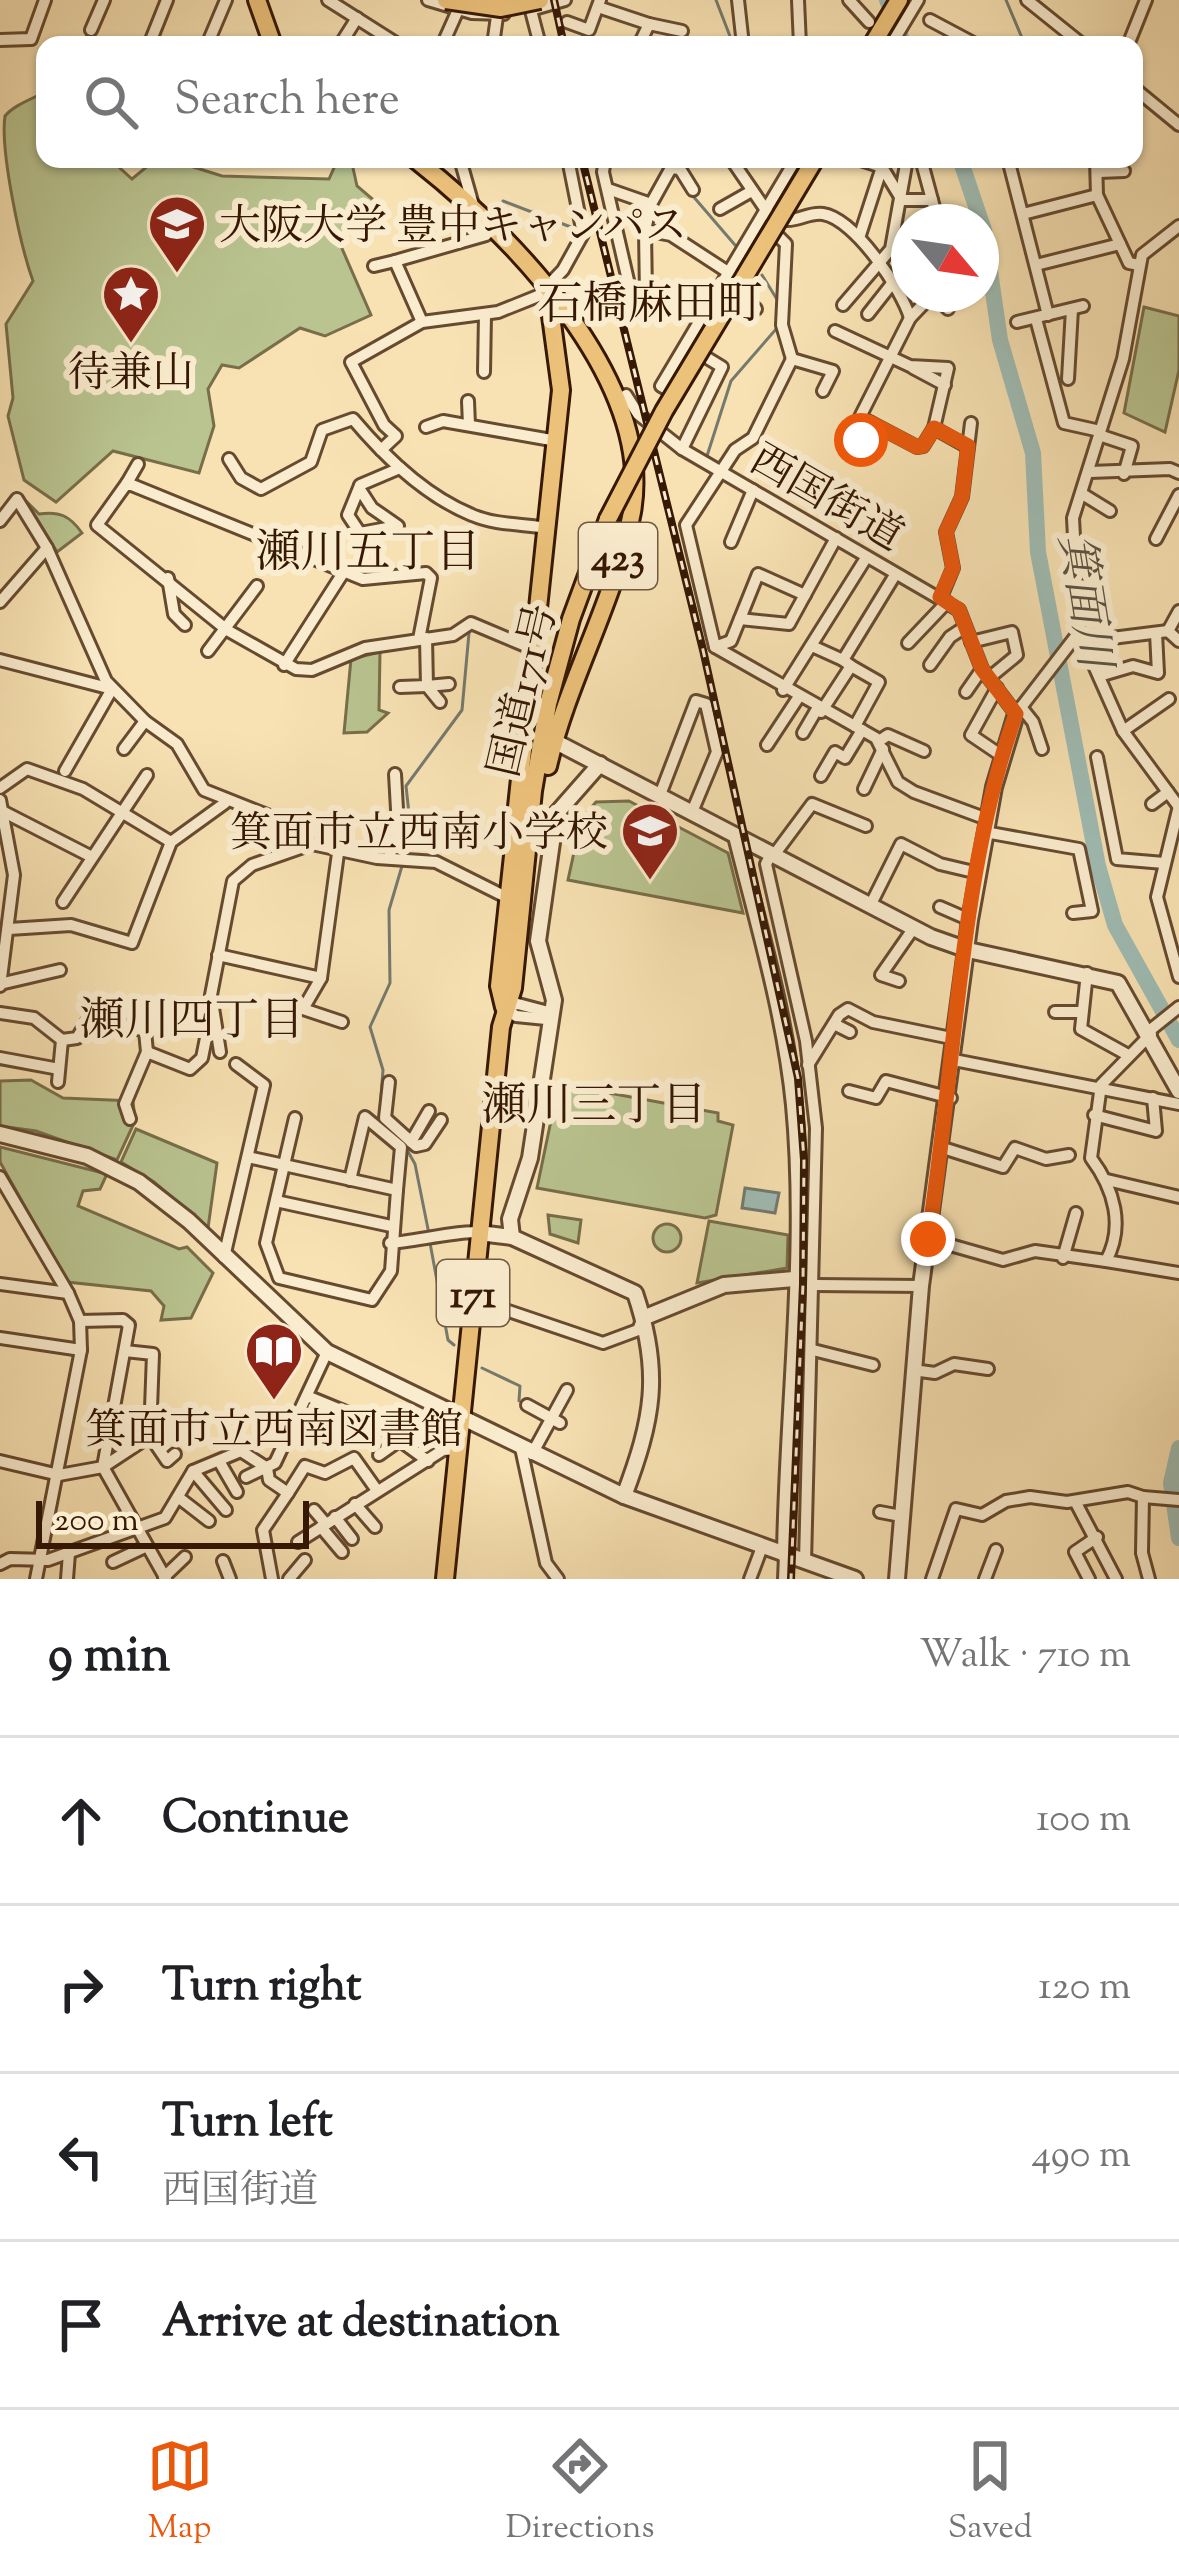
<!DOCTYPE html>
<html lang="en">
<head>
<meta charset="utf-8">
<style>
  body { margin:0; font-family:"Sorts Mill Goudy","Noto Serif JP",serif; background:#f2f2f2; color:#202124 }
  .compass { position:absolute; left:891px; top:204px; width:108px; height:108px; border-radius:50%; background:#fff; box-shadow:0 3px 9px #0004; rotate:119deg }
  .scale { position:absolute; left:36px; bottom:30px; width:273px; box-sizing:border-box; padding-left:12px; border:6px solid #361804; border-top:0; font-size:33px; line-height:42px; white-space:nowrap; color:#361804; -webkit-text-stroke:9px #faecce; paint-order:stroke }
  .stop { position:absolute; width:36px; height:36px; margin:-27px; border:9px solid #ea580c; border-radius:50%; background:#fff }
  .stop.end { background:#ea580c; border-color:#fff; box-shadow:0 3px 12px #0008 }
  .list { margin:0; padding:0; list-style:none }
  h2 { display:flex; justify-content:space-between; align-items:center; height:156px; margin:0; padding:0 48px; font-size:51px }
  h2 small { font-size:39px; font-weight:400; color:#757577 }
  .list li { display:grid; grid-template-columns:78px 1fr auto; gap:36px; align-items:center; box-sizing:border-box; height:168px; padding:0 48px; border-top:3px solid #e0e0e0 }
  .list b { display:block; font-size:45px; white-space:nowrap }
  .list p { margin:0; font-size:39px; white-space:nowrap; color:#757577 }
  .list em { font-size:39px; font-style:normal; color:#757577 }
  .icon { flex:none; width:66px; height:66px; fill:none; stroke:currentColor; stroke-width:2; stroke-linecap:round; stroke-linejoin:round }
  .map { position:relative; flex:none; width:1179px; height:1579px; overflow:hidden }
  .search { position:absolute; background:#fff; box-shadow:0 3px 9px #0004; left:36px; right:36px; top:36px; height:132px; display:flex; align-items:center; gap:30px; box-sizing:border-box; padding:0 42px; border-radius:24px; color:#757577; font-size:45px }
  .sheet { height:828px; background:#fff }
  nav { display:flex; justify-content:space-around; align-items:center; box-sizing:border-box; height:168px; border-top:3px solid #e0e0e0; background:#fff; font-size:33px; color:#757577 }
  nav a { display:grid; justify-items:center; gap:6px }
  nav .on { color:#ea580c }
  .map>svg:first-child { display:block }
</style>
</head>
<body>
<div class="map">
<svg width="1179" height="1579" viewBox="0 0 1179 1579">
  <rect width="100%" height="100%" fill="#f8e2b3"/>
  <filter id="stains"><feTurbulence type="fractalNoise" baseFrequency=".00167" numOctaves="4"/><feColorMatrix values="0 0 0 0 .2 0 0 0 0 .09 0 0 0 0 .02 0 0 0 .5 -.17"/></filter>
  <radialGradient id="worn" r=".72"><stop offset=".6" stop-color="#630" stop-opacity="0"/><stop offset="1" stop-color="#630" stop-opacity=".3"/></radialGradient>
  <g fill="#b9c490" stroke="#786e4a" stroke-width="3">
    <path d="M45,92V159H110L132,179L156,159H168L222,176L329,179L338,159H351L357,186L383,208L351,222L337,237L371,315L325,336L300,328L239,368L222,365L208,389L214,426L199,473L113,451L56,502L24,480L8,416L13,398L6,324L33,281C20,245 0,150 5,116C14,105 32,99 45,92Z"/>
    <path d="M1144,307L1179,316V370L1165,432L1124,413Z"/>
    <path d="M26,501L39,514C60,511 70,516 82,533L57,552Z"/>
    <path d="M380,652L379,710L388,713L367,732L344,733L351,659Z"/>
    <path d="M629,801L728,853L743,913L568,880L581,820L596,802Z"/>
    <path d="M31,1080L63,1098L133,1101L135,1121L117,1160L36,1131L0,1126V1081Z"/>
    <path d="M571,1086L718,1113V1121L733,1125L716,1215L705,1218L537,1188L558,1087Z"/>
    <path d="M136,1129L217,1163L208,1228L154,1182L121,1162Z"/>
    <path d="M0,1147L107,1174L100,1189L83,1191L78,1206L179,1249L187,1247L213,1273L191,1318L161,1320L164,1306L151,1291L67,1282L0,1162Z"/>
    <path d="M548,1215L581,1220L578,1243L550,1234Z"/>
    <path d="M709,1221L788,1235L787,1268L697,1283Z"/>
    <circle cx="667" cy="1238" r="14"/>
  </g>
  <path fill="#9fbcb4" stroke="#757a6e" stroke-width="3" d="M745,1188L779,1193L775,1213L742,1208Z"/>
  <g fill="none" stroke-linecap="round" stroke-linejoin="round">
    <g stroke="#757a6e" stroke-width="3">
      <path d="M716,0L733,44"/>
      <path d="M1006,0L1025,45"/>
      <path d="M686,188L735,245"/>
      <path d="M503,201L576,229"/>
      <path d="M762,275L778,301"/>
      <path d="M756,419L776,379"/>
      <path d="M706,459L731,381L777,328"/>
      <path d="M767,492L826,527"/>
      <path d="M907,574L937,590"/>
      <path d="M1000,684L1010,696"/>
      <path d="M404,856L411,832L406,786L462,710L469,633"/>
      <path d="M380,1110L383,1070L370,1027L390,983L389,910L402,866"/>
      <path d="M402,1141L415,1164L429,1234"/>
      <path d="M430,1243L448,1340L454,1345"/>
      <path d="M482,1368L520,1386L519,1401"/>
    </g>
    <g stroke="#9fbcb4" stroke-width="16">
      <path d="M887,0L904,45"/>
      <path d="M960,159L984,230L1000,340L1033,453L1038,552L1098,866L1115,925L1179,1040"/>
      <path d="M1179,1448L1171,1483L1179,1538"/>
    </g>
    <defs>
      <g id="minor">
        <path d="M328,0L399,45"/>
        <path d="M428,0L472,13L504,14"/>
        <path d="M738,0L743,45"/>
        <path d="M798,0L800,45"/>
        <path d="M849,0L869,22"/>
        <path d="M1027,0L1083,45"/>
        <path d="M529,3L540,45"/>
        <path d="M601,8L649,24L639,45"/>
        <path d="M534,9L565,0"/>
        <path d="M930,20L977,45"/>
        <path d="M567,22L589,30L600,0"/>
        <path d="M649,24L682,31"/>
        <path d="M91,30L104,0"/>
        <path d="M445,39L458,10"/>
        <path d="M0,40L31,39L45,0"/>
        <path d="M149,45L167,0"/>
        <path d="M207,45L226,0"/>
        <path d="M340,45L357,18"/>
        <path d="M493,45L498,9"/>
        <path d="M891,45L918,0"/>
        <path d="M1128,45L1146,0"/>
        <path d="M1134,88L1179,125"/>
        <path d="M460,159L473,205"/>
        <path d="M605,159L603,172L630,289L646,295L645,230L651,204L671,168L680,169L693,190"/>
        <path d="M731,159L770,216"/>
        <path d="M857,159L882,167L888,159"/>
        <path d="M921,159L938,222"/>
        <path d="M1008,159L1048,315"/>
        <path d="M1096,159L1097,195L1129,263L1139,265"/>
        <path d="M882,167L902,200H932"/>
        <path d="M1099,172L1124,171"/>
        <path d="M608,189L651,204"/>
        <path d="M720,209L750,192"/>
        <path d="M1023,214L1097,195"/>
        <path d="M786,220C799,221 809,212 823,214C855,219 902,290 910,318"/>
        <path d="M645,230L671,235L734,276"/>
        <path d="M777,235L786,244L782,325L792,359"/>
        <path d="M860,235L882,167"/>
        <path d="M1036,265L1120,244"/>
        <path d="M374,266L395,261"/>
        <path d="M741,294L756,309"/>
        <path d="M933,294L910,318L860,417L917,447L923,446L934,428"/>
        <path d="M934,294L948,309"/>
        <path d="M843,305L891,249L907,159"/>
        <path d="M868,314L894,281"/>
        <path d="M1036,319L1064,423L1100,431"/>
        <path d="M422,322L395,261L486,235L494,224"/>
        <path d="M1017,322L1083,306"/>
        <path d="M835,331L910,366L948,368L934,428L968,447"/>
        <path d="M913,368L945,385"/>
        <path d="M484,372L485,315"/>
        <path d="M1068,379L1072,309"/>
        <path d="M823,391L833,371L792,359L753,438L735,450L686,525L715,647L876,738L898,782L914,792L987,819"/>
        <path d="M626,395L638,414L682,449L959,610L982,669L1016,714L1079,632L1073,518L1123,359L1142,255L1179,226"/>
        <path d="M677,395L661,386L796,159"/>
        <path d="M468,401L469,425"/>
        <path d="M426,427L443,421L557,441"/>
        <path d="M1099,435L1132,446L1124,474"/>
        <path d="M861,440L871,423"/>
        <path d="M682,449L722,367L704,356"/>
        <path d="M381,450L396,436L384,425L351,362L422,322L498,312L538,296L563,270L583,234L568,159"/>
        <path d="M229,459L241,478L261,489L311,462L322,430L353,419C385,457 425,496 472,515C495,525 523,524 548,528"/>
        <path d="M1090,472L1170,469L1179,473"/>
        <path d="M127,483L138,464"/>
        <path d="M359,488L372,508L398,526L360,533L348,515L359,488L360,485L400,468"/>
        <path d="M1084,495L1110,511"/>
        <path d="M0,521L17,499L47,548L106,681L145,721L177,744L204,790L267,815L312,844L377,858L436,862L508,898"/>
        <path d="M1156,539L1179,495"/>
        <path d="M731,542L753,490"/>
        <path d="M168,578L174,614L185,625"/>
        <path d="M941,597L953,568L946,532L962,497L971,423"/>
        <path d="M0,602L47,548"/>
        <path d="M740,619L789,624L836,538"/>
        <path d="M1168,631L1179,611"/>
        <path d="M1079,632L1123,731L1179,807"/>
        <path d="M419,639L431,578L426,573L363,579L127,483L97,525L227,630L296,669L312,670L365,648L453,635L471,623L533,649"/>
        <path d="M1088,641L1168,631L1179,641"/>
        <path d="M971,642L1012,632L1017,655L989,678"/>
        <path d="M908,643L947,602"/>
        <path d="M812,646L843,660"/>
        <path d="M715,647L731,641L758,574L805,595"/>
        <path d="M208,651L257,586"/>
        <path d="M0,660L112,689L65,771"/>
        <path d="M284,665L343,573"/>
        <path d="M930,665L950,637L965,627"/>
        <path d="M851,666L879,682L855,726"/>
        <path d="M1099,676L1133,666L1158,673L1156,633"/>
        <path d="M427,686L449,684"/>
        <path d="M427,686L440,702"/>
        <path d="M400,687L427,686L426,638"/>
        <path d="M997,688L971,735L1002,756"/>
        <path d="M783,690L866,558"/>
        <path d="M966,692L982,669"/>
        <path d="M1021,707L1033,722L1042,749"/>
        <path d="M821,712L851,666L843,660L895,575"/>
        <path d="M1123,731L1169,699"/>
        <path d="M803,733L817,709"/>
        <path d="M879,741L888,735L924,751"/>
        <path d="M767,745L798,698"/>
        <path d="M124,749L145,721"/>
        <path d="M1097,757L1117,859L1164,863"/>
        <path d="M821,776L835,752L845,758L862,730"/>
        <path d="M0,788L27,769L83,789L171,842"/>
        <path d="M864,789L883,749"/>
        <path d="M660,795L696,701L706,704L717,752L692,812"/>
        <path d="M0,800L14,875L0,986"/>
        <path d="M1152,804L1168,792"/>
        <path d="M1179,806L1157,897L1179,977"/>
        <path d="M4,812L90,856"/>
        <path d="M985,832L1079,849L1092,911L1073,913"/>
        <path d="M339,846L321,978L303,1009L342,1022"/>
        <path d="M771,854L766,864L806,1041L816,1128L805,1562"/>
        <path d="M774,855L812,804L866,826"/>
        <path d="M389,858L398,827L395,774"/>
        <path d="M63,902L147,775"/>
        <path d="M870,906L901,844L940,864L978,873"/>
        <path d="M940,907L970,920"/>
        <path d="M9,929L71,925L132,943L171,842L225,803"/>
        <path d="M218,955L321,978"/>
        <path d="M1087,973L1081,1029L1128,1055"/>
        <path d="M899,981L881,975L913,929"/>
        <path d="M0,984L60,970"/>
        <path d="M504,1007L516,1016L546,1019L552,1013"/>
        <path d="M504,1007L518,1004L552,1013"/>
        <path d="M1055,1012H1082"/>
        <path d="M0,1013L34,1018L62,1040L58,1082"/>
        <path d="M834,1024L850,1032"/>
        <path d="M123,1025L145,1031L147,1052"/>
        <path d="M1149,1031L1179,1007"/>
        <path d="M1151,1034L1101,1085L1091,1158C1114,1189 1125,1226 1106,1261L1179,1273"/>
        <path d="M62,1040L77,1038L91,1015"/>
        <path d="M220,1052L211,995L233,881L252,865L312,844"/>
        <path d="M0,1058L59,1069"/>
        <path d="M954,1060L1179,1104"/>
        <path d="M808,1065L839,1015L848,1009L873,1022L956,1039"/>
        <path d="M389,1082L385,1118L416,1146L425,1144L441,1120"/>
        <path d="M849,1091L876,1098L886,1081L951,1098"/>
        <path d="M1094,1115L1156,1131L1153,1098"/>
        <path d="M130,1119L125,1104L147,1052L190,1069L202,1058L210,1018"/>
        <path d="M411,1142L429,1111"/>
        <path d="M943,1148L1003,1167L1015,1148L1046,1159L1069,1155"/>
        <path d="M248,1157L284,1165L295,1118"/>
        <path d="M284,1165L397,1190L391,1271L372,1300L279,1278L266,1243Z"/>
        <path d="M0,1177L68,1293L80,1321L81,1350L36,1579"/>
        <path d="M350,1180L365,1117L401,1147L397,1190"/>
        <path d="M1107,1180L1179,1197"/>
        <path d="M276,1201L391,1226"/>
        <path d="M929,1239L1003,1260L1035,1251L1106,1261"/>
        <path d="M390,1243C411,1242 467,1229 479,1233"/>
        <path d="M224,1257L264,1085L236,1064"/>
        <path d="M1063,1258L1076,1213"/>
        <path d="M0,1284L68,1293"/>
        <path d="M815,1285L921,1286"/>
        <path d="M473,1299L603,1343L638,1330L643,1318"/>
        <path d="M80,1321L123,1320L129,1325L103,1467"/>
        <path d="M0,1338L81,1350"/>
        <path d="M813,1350L873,1365"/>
        <path d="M125,1351L153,1354L150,1436L167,1461L175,1454"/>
        <path d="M913,1370L935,1373L954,1364L988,1369"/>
        <path d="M307,1396L380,1426L428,1461"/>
        <path d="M527,1405L560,1423"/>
        <path d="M521,1448L546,1563L558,1579"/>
        <path d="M532,1454L567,1390"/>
        <path d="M379,1455L403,1438"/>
        <path d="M0,1461L59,1475L103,1467L166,1579"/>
        <path d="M219,1461L237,1492"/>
        <path d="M103,1467L150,1436"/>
        <path d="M193,1471L226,1510"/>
        <path d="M246,1477L275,1463L327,1352"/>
        <path d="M288,1493L305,1466L325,1473L354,1458L376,1489"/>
        <path d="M178,1497L209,1521"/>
        <path d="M1075,1501L1116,1579"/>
        <path d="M355,1504L375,1527"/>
        <path d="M314,1510L326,1524"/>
        <path d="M880,1512L901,1516"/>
        <path d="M335,1517L352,1539"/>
        <path d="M321,1527L342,1552"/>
        <path d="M298,1542L443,1450L459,1449"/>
        <path d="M223,1561L230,1579"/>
        <path d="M113,1562L145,1547"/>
        <path d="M0,1564L10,1559L48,1560L165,1518L193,1471L241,1451L267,1468L269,1480L288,1493L263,1530L272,1579"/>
        <path d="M164,1577L185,1557"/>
        <path d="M67,1579L69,1553"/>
        <path d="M289,1579L305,1560"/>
        <path d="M750,1579L762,1547"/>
        <path d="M784,1579L785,1555"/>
        <path d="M932,1579L956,1509L982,1515L1006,1501L1030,1497L1067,1502L1128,1492L1143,1497"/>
        <path d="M985,1579L996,1550"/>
        <path d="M1089,1579L1075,1552L1097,1537"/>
        <path d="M1149,1579L1142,1553L1143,1497L1179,1500"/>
      </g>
      <g id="tertiary">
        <path d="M554,741L931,937L968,950L1118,983L1179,1091"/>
        <path d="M736,836C758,924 785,1014 794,1105C808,1251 787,1408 785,1555"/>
        <path d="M0,1134L87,1156L139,1182L189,1221L327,1352L624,1496L855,1579"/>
        <path d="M479,1233L512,1237L635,1293C662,1373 653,1419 624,1496"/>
        <path d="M512,1237L510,1219L530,1158L554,1000L538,941L556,814L600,764"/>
        <path d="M643,1318L724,1285L794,1279"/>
        <path d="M897,1579L921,1286L970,920L994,787L1016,714"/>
      </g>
      <g id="trunk">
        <path d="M257,0L273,45"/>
        <path d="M872,45L899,0"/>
        <path d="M415,159C510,234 655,379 632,512C616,599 568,679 548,766"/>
        <path d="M517,807L561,390L549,301"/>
        <path d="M504,1007L499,986L519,800"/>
        <path d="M445,1579L501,1027L513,988L533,791L548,704L571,619L608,519"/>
      </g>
    </defs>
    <use href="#minor" stroke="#664a30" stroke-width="16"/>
    <use href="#tertiary" stroke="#664a30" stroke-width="20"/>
    <use href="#trunk" stroke="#361804" stroke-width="22"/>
    <use href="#minor" stroke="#faecce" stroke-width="10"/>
    <use href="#tertiary" stroke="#faecce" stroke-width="14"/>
    <use href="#trunk" stroke="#ecc17a" stroke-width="16"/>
    <defs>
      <g id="rail">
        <path d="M554,0L564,45"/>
        <path d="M582,159L703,650L798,1078L804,1160L803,1284L791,1579"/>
      </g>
    </defs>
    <use href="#rail" stroke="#361804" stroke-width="8"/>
    <use href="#rail" stroke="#faecce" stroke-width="3" stroke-dasharray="9" stroke-linecap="butt"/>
    <defs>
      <g id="trunk-bridge">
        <path d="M446,0L501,8L540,0"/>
        <path d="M608,519L664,411L815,159"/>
      </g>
    </defs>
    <use href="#trunk-bridge" stroke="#361804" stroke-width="22" stroke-linecap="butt"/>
    <use href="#trunk-bridge" stroke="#ecc17a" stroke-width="16"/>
  </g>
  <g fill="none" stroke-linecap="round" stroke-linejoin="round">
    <path stroke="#ea580c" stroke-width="15" d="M861,440L871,423L917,447L923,446L934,428L968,446L962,497L946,532L953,568L940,597L959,610L982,669L1016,714C959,870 955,1073 928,1239"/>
  </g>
  <defs>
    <symbol id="university-pin" viewBox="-11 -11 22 30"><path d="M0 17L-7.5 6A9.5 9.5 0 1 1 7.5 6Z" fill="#8f2418" stroke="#faecce"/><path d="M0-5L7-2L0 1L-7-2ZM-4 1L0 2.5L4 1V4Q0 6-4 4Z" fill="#fff"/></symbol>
    <symbol id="sight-pin" viewBox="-11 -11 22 30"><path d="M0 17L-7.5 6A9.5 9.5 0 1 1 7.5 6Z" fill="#8f2418" stroke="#faecce"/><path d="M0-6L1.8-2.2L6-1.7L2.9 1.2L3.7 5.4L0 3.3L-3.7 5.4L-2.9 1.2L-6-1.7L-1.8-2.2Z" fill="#fff"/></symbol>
    <symbol id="school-pin" viewBox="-11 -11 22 30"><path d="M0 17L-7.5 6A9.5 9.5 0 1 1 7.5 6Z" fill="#8f2418" stroke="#faecce"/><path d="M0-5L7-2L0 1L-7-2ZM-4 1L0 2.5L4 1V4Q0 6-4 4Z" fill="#fff"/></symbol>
    <symbol id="library-pin" viewBox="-11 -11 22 30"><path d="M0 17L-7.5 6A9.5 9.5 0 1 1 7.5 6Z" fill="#8f2418" stroke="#faecce"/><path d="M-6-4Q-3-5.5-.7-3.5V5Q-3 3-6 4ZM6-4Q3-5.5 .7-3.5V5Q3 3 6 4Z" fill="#fff"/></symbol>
  </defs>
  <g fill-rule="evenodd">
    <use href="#university-pin" x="144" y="191" width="66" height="90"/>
    <use href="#sight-pin" x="98" y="261" width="66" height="90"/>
    <use href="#school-pin" x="617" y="798" width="66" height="90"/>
    <use href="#library-pin" x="241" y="1318" width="66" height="90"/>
  </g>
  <g text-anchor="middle" stroke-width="12" stroke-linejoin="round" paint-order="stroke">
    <g fill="#faecce" stroke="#715841" stroke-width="3">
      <rect x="579" y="523" width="78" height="66" rx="9"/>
      <rect x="437" y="1260" width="72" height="66" rx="9"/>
    </g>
    <g font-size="39" font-weight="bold" fill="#361804">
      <text x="618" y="570">423</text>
      <text x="473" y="1307">171</text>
    </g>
    <g font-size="42" fill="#361804" stroke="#faecce">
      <text x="219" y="239" text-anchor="start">大阪大学 豊中キャンパス</text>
      <text x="131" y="386">待兼山</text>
      <text x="608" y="846" text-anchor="end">箕面市立西南小学校</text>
      <text x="274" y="1443">箕面市立西南図書館</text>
    </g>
    <g font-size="42" fill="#361804" stroke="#faecce">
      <text transform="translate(828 496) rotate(30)" y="15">西国街道</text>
      <text transform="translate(521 690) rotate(-77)" y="15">国道171号</text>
    </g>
    <g font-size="45" fill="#361804" stroke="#faecce">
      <text x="650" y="318">石橋麻田町</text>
      <text x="368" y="566">瀬川五丁目</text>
      <text x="192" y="1034">瀬川四丁目</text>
      <text x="594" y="1119">瀬川三丁目</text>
    </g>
    <g font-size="45" font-style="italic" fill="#5b5142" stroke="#faecce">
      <text transform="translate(1087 600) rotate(81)" y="16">箕面川</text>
    </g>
  </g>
  <rect width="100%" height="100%" filter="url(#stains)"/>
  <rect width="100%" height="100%" fill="url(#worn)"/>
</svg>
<svg class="compass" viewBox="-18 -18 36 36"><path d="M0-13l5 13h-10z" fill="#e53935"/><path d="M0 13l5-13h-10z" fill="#757577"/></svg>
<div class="scale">200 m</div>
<div class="stop" style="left:861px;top:440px"></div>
<div class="stop end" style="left:928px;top:1239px"></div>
<div class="search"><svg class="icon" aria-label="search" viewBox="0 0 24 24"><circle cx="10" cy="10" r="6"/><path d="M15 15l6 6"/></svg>Search here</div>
</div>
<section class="sheet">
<h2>9 min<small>Walk · 710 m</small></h2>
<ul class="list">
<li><svg class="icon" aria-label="ahead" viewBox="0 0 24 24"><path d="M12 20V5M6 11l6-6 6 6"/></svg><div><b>Continue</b></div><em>100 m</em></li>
<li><svg class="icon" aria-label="right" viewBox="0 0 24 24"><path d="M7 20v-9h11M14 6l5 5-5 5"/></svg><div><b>Turn right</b></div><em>120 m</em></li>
<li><svg class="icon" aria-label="left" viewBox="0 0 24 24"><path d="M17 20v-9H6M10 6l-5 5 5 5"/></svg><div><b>Turn left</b><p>西国街道</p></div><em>490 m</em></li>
<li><svg class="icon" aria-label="arrive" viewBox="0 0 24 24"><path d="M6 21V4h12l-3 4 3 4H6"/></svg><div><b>Arrive at destination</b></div></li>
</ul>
</section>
<nav>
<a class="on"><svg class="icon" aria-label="map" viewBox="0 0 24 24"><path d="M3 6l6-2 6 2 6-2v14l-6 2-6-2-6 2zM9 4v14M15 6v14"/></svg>Map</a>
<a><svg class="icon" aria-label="directions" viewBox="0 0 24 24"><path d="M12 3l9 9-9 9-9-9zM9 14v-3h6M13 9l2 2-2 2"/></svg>Directions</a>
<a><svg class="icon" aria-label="saved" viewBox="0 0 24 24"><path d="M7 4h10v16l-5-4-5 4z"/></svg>Saved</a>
</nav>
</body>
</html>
